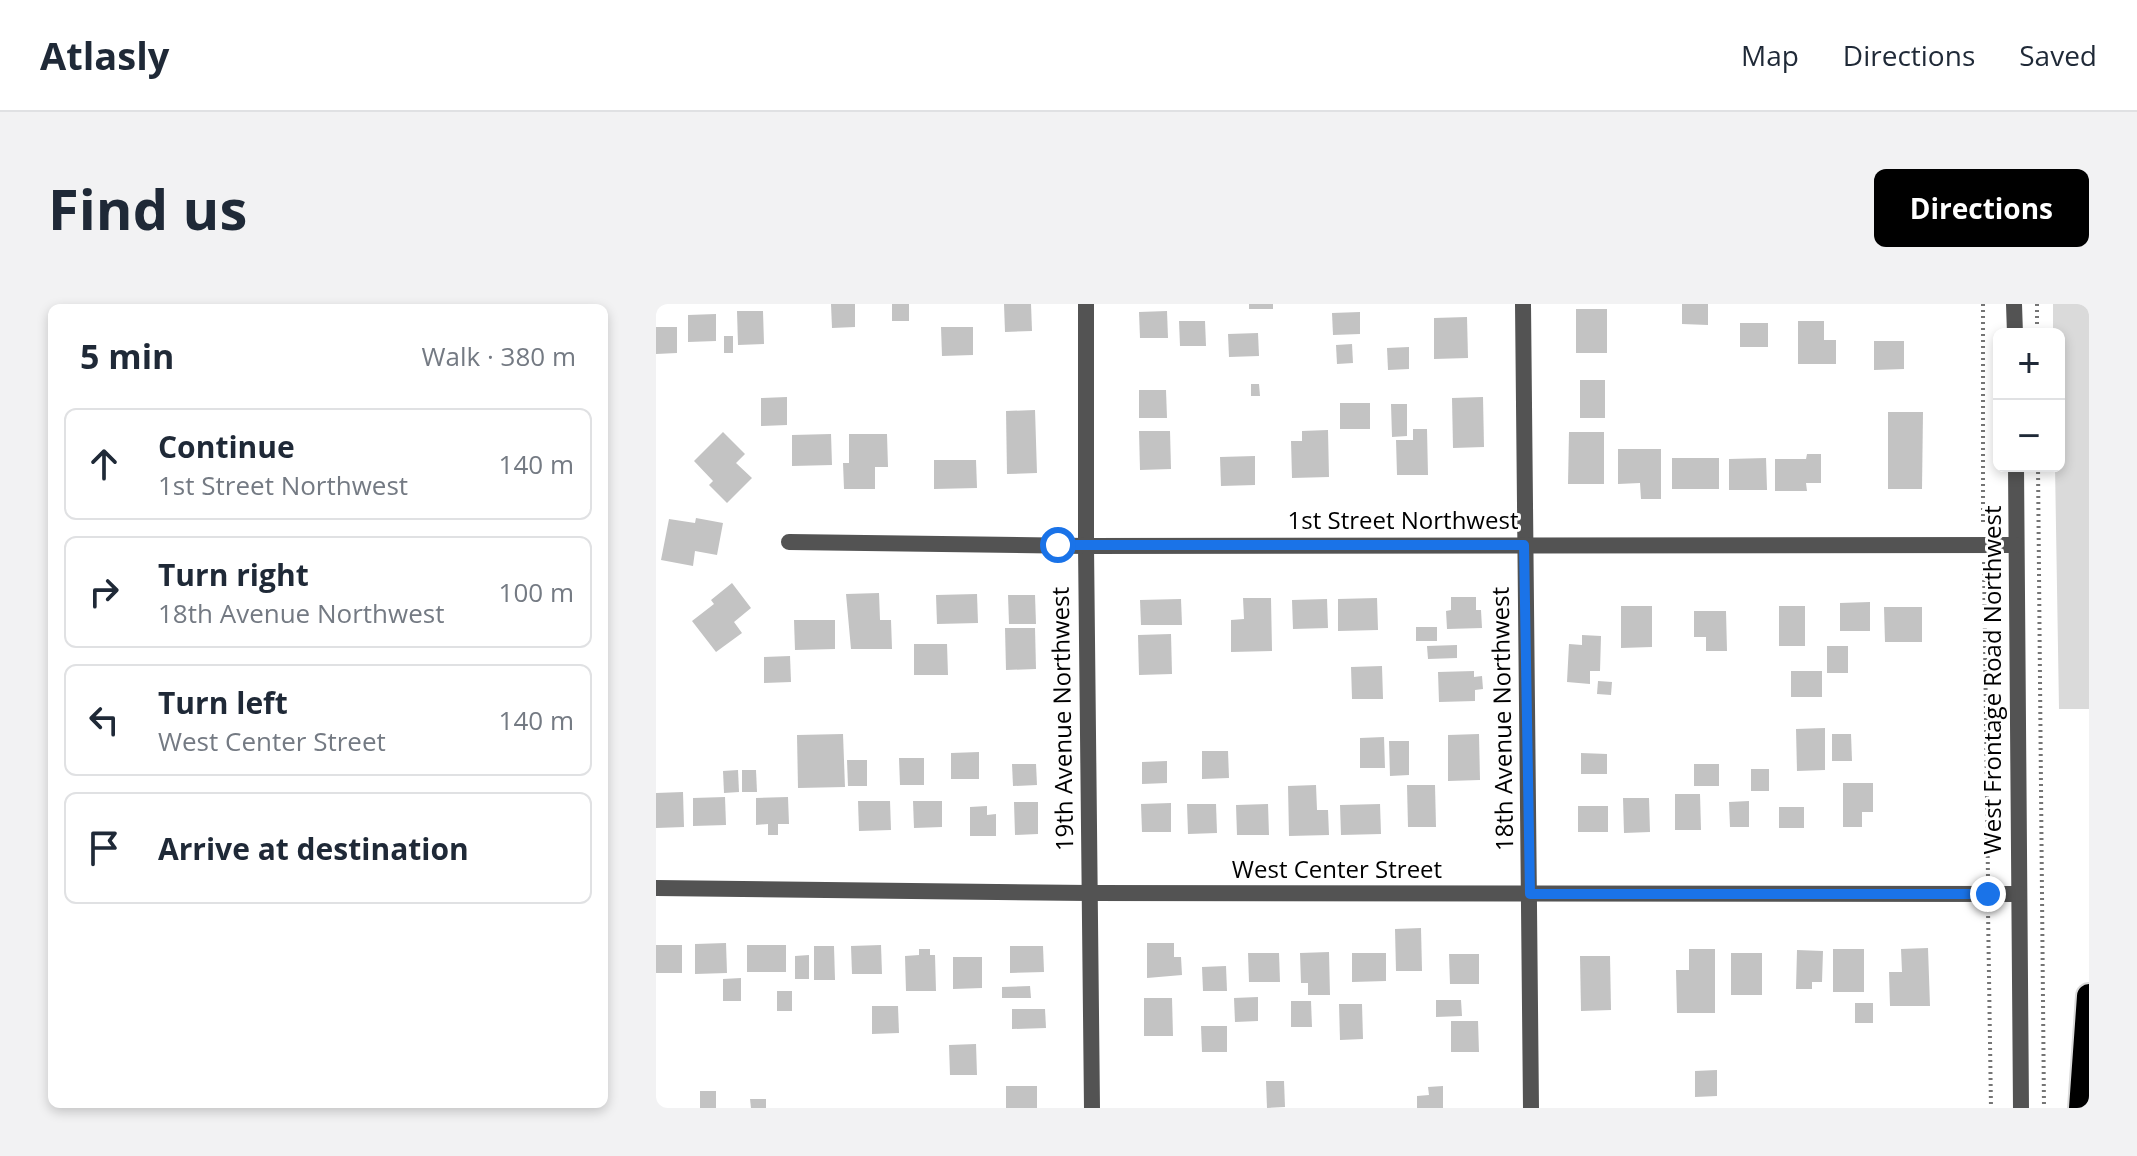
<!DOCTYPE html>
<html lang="en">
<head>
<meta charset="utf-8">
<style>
  body { margin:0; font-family:"Open Sans",sans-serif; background:#f2f2f3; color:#1f2937 }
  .controls { position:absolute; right:24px; top:24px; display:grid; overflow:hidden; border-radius:12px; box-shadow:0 4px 12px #0003 }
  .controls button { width:72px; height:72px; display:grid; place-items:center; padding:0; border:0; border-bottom:2px solid #e0e1e3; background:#fff; color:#1f2937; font:40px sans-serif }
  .stop { position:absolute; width:24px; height:24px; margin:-18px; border:6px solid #1a73e8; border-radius:50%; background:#fff }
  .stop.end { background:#1a73e8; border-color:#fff; box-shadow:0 2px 8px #0008 }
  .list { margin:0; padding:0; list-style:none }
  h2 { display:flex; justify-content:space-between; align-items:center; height:104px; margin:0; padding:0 32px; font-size:34px }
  h2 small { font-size:26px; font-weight:400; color:#747a83 }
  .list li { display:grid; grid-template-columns:52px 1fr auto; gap:24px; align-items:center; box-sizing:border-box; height:112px; margin:0 16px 16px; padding:0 16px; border:2px solid #e0e1e3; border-radius:12px }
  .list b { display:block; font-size:30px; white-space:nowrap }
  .list p { margin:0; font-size:26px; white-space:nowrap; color:#747a83 }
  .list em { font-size:26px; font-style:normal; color:#747a83 }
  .icon { flex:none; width:44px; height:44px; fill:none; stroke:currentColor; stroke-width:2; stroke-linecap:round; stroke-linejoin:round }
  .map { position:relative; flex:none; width:1433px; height:804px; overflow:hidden; border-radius:12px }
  header { display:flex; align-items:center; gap:48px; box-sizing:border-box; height:112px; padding:0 40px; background:#fff; border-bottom:2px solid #e0e1e3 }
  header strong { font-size:38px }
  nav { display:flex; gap:44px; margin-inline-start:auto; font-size:28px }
  .intro { display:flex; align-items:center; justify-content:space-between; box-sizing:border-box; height:192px; padding:0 48px }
  h1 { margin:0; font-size:56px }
  .button { padding:20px 36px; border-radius:12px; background:#000; color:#fff; font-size:28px; font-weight:700 }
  main { display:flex; gap:48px; padding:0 48px }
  aside { flex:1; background:#fff; border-radius:12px; box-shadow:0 4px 12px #0003 }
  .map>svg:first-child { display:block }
</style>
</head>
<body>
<header>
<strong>Atlasly</strong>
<nav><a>Map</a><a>Directions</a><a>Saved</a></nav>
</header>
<div class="intro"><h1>Find us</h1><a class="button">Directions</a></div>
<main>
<aside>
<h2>5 min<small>Walk · 380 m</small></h2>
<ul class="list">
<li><svg class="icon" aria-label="ahead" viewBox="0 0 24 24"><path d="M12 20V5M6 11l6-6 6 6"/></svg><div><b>Continue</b><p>1st Street Northwest</p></div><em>140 m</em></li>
<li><svg class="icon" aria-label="right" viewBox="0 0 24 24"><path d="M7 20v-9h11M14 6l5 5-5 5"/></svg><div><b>Turn right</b><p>18th Avenue Northwest</p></div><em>100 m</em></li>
<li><svg class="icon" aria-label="left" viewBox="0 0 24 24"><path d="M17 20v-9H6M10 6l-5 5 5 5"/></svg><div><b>Turn left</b><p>West Center Street</p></div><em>140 m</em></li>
<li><svg class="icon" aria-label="arrive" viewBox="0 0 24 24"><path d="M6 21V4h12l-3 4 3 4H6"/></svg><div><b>Arrive at destination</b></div></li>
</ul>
</aside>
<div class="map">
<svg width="1433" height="804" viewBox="0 0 1433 804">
  <rect width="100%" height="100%" fill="#fff"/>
  <path fill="#dadada" d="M1397,0H1433V405H1403L1399,162H1403V30H1397Z"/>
  <g fill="#c3c3c3">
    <path d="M175,0H199V23L176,24Z"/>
    <rect x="236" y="0" width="17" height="17"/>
    <path d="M348,0H375L376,27L349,28Z"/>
    <rect x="593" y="0" width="24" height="5"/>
    <path d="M1026,0H1052V21L1026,20Z"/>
    <rect x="920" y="5" width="31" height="44"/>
    <path d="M81,7H107L108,40L82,41Z"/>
    <path d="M511,7L512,34H484L483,8Z"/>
    <path d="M704,8V30L677,31L676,9Z"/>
    <path d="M60,10V37L32,38V11Z"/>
    <path d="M811,13L812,54L778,55V14Z"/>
    <path d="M523,17H549L550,42H524Z"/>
    <path d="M1142,17H1168V36H1180V60H1142Z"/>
    <rect x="1084" y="19" width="28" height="24"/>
    <path d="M0,23H21V49L0,50Z"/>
    <path d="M285,23H317V51L286,52Z"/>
    <path d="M602,29L603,52L573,53L572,30Z"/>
    <rect x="68" y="32" width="9" height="17"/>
    <path d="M1218,37H1248V65L1218,66Z"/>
    <path d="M696,40L697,59L681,60L680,41Z"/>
    <path d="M753,43V65L732,66L731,44Z"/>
    <rect x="924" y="76" width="25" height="38"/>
    <path d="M595,80H603L604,92H595Z"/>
    <path d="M483,86H510L511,114H483Z"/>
    <path d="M131,93V121L105,122V94Z"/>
    <path d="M827,93L828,143L797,144L796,94Z"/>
    <rect x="684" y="99" width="30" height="26"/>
    <path d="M735,100H751V132L736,133Z"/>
    <path d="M379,106L381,169L351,170L350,107Z"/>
    <path d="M1232,108H1267L1266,185H1232Z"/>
    <path d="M757,125H771L772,171H741L740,136H757Z"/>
    <path d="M672,126L673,173L636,174L635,137H646V127Z"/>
    <path d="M483,127H514L515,165L484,166Z"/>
    <path d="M67,128L89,150L80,159L96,174L71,199L53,181L57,177L38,157Z"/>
    <path d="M913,128H948V180H912Z"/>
    <path d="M175,130L176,161L136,162V131Z"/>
    <path d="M193,130H231L232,163H219V185H188L187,159H193Z"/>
    <path d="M962,145H1005V195H985L984,179L962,180Z"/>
    <path d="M1151,150H1165V179H1150L1151,187H1119V155H1150Z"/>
    <path d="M599,152V181L565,182L564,153Z"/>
    <rect x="1016" y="154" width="47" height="31"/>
    <path d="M1110,154L1111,186H1073V155Z"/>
    <path d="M278,156H320L321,184L278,185Z"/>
    <path d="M40,214L67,219L61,251L39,247L37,262L5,256L13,215L39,219Z"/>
    <path d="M76,279L95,304L78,318L86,329L60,348L36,317L58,300L55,296Z"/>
    <path d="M223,289L224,316H235L236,345H195L190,290Z"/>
    <path d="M321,290L322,319L281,320L280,291Z"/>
    <path d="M352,291H379L380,320H353Z"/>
    <path d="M795,293H820V306H825L826,324L791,325L790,307L795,306Z"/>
    <path d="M587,294H615L616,347L575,348V316L588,315Z"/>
    <path d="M721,294L722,326L682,327V295Z"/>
    <path d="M525,295L526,321H485L484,296Z"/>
    <path d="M671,295L672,324L637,325L636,296Z"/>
    <path d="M1214,298V327H1184V299Z"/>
    <path d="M965,302H996V343L965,344Z"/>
    <rect x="1123" y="302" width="26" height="40"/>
    <path d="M1228,303H1266V338H1229Z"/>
    <path d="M1038,307H1070L1071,347H1050V333H1038Z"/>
    <path d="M138,316H179V345L139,346Z"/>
    <rect x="760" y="323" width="21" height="14"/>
    <path d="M349,324H379L380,365L350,366Z"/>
    <path d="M515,330L516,370L483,371L482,331Z"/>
    <path d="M926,331L945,332L944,367H934V380L911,378L913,340L926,341Z"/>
    <path d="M258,340H291L292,371H258Z"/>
    <path d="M801,341V354L772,355L771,342Z"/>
    <rect x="1171" y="342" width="21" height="27"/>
    <path d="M134,352L135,378L108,379V353Z"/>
    <path d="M726,362L727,395H696L695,363Z"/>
    <path d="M818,367V373L826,372L827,385L819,386V397L783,398L782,368Z"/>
    <rect x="1135" y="367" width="31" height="26"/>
    <path d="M942,377L956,378L955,391L941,390Z"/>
    <path d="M1169,424V466L1141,467L1140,425Z"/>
    <path d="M187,430L189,483L142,484L141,431Z"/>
    <path d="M823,430L824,476L792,477V431Z"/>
    <path d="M1176,430H1195L1196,457H1176Z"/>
    <path d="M728,433L729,464H704V434Z"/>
    <path d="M733,437H753V471L734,472Z"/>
    <path d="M546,447H572L573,474L546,475Z"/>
    <path d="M323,448V475H295V449Z"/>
    <path d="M925,449L951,450V470H925Z"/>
    <path d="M243,454H268V481H244Z"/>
    <path d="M191,456H211V482H192Z"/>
    <path d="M511,457V479L486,480V458Z"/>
    <path d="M356,460H380L381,481L357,482Z"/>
    <rect x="1038" y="460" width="25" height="22"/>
    <rect x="1095" y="465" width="18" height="22"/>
    <path d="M82,466L83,488L68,489L67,467Z"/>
    <path d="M86,466H100L101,488H86Z"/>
    <path d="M1187,479H1217V508H1206V523H1187Z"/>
    <path d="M660,481L661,506H672L673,531L633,532L632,482Z"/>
    <path d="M751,481H779L780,523H752Z"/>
    <path d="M27,488L28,523L0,524V489Z"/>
    <path d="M1019,490H1044L1045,526H1019Z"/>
    <path d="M69,493L70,521L37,522V494Z"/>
    <path d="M132,493L133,520H122V531H112V520L100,521V494Z"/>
    <path d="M967,494H993L994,528L968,529Z"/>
    <path d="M202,497H234L235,526L203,527Z"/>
    <path d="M257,497H286V523L258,524Z"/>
    <path d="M1093,497V523H1074L1073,498Z"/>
    <path d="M358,498H382V530L359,531Z"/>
    <path d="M515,499V528H486L485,500Z"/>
    <path d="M531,500H560L561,529L532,530Z"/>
    <path d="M612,500L613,531H581L580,501Z"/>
    <path d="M724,500L725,530L685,531L684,501Z"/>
    <path d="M331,502V511L340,510V532H314V503Z"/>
    <rect x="922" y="502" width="30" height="26"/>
    <rect x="1123" y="503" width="25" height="21"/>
    <path d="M765,624L766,667H740L739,625Z"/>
    <path d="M70,639L71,669L39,670V640Z"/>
    <path d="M491,639H518V653H525L526,671L491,674Z"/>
    <rect x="0" y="641" width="26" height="28"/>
    <rect x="91" y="641" width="39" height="27"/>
    <path d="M225,641L226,670H196L195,642Z"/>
    <path d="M158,642H178L179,676H158Z"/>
    <path d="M354,642H387L388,668L354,669Z"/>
    <path d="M1272,644L1274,702H1234L1233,668H1246L1245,645Z"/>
    <path d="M263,645H274V651H279L280,687H250L249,652L263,651Z"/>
    <path d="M1033,645H1059V709H1021L1020,666H1033Z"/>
    <rect x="1177" y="645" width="31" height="43"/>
    <path d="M1141,646L1167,647L1166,678H1156V685H1140Z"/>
    <path d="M673,648L674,691H652V679H645L644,649Z"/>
    <path d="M592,649H623L624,678H593Z"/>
    <path d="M696,649H730V677L696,678Z"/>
    <rect x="1075" y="649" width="31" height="42"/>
    <path d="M793,650H823V680H794Z"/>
    <path d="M153,651V675H139V652Z"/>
    <path d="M924,652H954L955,706L925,707Z"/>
    <path d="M297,653H326V684L297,685Z"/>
    <path d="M570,662L571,687H547L546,663Z"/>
    <path d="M85,674V697H67V675Z"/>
    <path d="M374,682L375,694H346V683Z"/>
    <rect x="121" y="687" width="15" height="20"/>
    <path d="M602,693V717L579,718L578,694Z"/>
    <path d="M488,694H516L517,732H488Z"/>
    <path d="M780,696H805L806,712L780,713Z"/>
    <path d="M635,697H655L656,723H635Z"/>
    <rect x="1199" y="699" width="18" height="20"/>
    <path d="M683,700H706L707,735L684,736Z"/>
    <path d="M216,702H242L243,729L216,730Z"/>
    <path d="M356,705H389L390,724L356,725Z"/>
    <path d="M795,717H822L823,748H795Z"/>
    <path d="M545,722H571V748H546Z"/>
    <path d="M320,740L321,771H294L293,741Z"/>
    <path d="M1061,766V792L1039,793V767Z"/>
    <path d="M610,777H628L629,803L611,804Z"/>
    <rect x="350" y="782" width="31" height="22"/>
    <path d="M787,782V804H761V792L773,791L772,783Z"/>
    <rect x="44" y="787" width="16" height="17"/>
    <path d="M94,795H110V804H95Z"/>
  </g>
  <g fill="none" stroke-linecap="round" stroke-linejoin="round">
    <defs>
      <path id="motorway" d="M1425,804L1433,692"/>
    </defs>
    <use href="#motorway" stroke="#dbdbdb" stroke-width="28"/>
    <g stroke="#757575" stroke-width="4" stroke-dasharray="2 4" stroke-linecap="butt">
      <path d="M1327,0V222"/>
      <path d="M1381,0V30"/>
      <path d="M1382,162L1388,804"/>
      <path d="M1328,258L1332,574"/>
      <path d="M1332,606L1335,804"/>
    </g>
    <g stroke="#535353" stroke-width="16">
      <path d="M430,0V242L436,804"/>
      <path d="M867,0L875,804"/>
      <path d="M1358,0L1359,30"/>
      <path d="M1360,162L1365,804"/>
      <path d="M133,238L430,242L1360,241"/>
      <path d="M0,584L433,589L1362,590"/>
    </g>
    <use href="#motorway" stroke="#000" stroke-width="24"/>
  </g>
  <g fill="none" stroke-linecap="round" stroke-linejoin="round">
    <path stroke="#1a73e8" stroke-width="10" d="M402,241H868L874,590H1332"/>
  </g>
  <g text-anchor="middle" stroke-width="6" stroke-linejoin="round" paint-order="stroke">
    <g font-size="24" fill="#000" stroke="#fff">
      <text x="747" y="225">1st Street Northwest</text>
      <text transform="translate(1337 376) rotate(-90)" y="8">West Frontage Road Northwest</text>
      <text transform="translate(407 415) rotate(-91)" y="8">19th Avenue Northwest</text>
      <text transform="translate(847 415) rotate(-91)" y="8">18th Avenue Northwest</text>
      <text x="681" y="574">West Center Street</text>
    </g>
  </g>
</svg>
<div class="controls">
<button>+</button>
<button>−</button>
</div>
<div class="stop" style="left:402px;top:241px"></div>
<div class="stop end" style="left:1332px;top:590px"></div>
</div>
</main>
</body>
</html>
